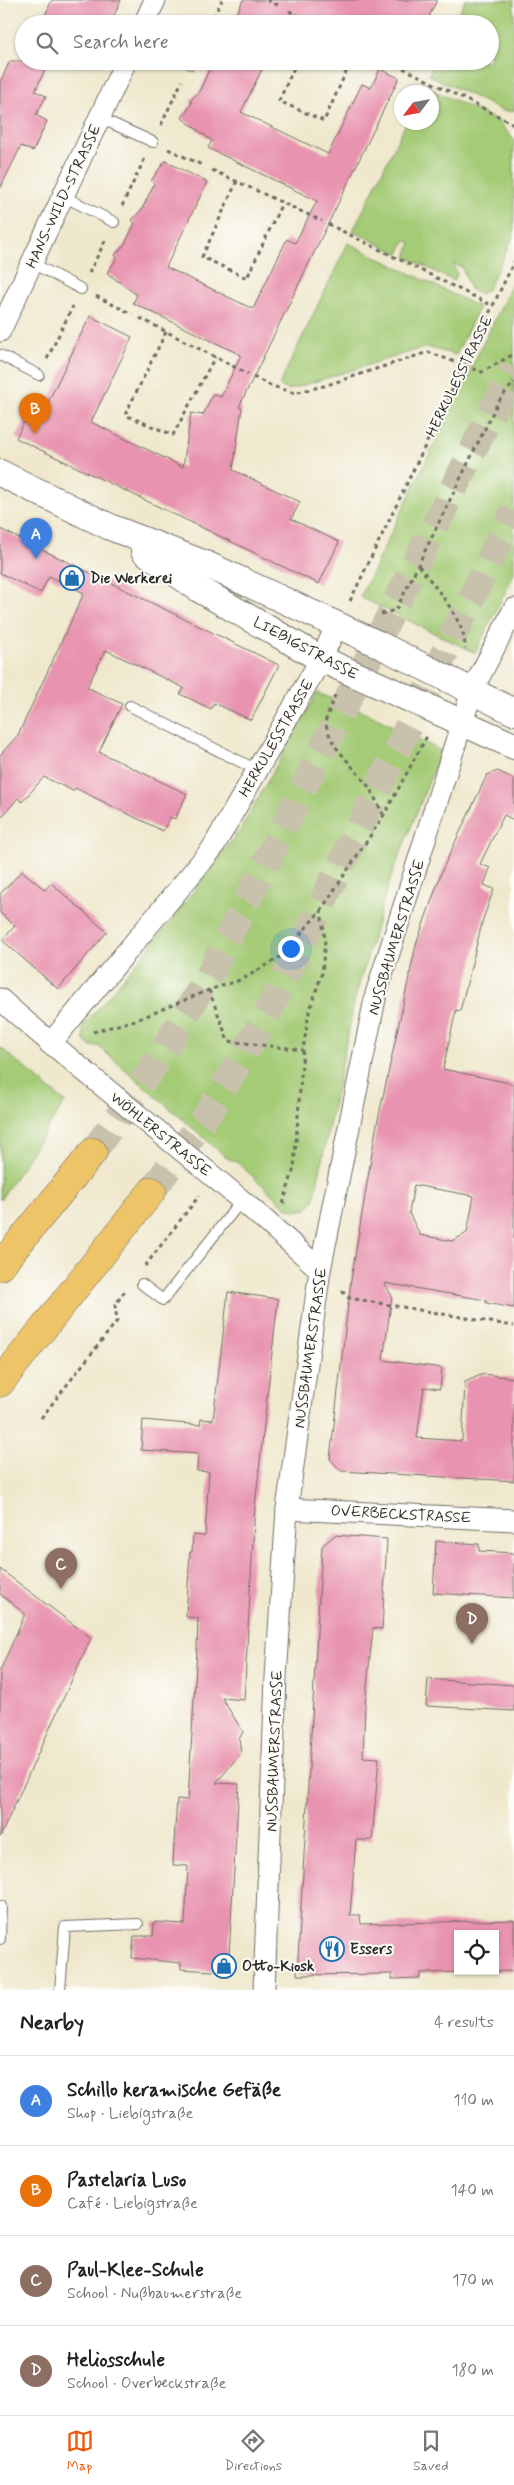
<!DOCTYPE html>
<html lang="en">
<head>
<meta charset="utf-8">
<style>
  body { margin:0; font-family:Mynerve,sans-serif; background:#f6f6f6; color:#202124 }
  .controls { position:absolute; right:15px; bottom:15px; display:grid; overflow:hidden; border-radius:0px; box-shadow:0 1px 4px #0004 }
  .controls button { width:45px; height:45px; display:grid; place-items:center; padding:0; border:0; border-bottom:1px solid #e0e0e0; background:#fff; color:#202124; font:25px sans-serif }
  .compass { position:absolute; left:394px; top:85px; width:45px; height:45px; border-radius:50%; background:#fff; box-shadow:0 1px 4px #0004; rotate:238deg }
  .you { position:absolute; left:290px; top:948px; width:18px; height:18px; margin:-12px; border:4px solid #fff; border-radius:50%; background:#1a73e8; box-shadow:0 0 0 8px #1a73e833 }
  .badge { display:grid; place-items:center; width:32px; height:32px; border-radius:50%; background:#ea580c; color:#fff; font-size:16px; font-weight:700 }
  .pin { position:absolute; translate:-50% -41px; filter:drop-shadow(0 1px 2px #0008) }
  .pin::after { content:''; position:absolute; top:26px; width:18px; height:15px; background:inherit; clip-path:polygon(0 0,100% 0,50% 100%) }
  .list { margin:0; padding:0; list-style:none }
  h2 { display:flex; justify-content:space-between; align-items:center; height:65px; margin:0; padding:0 20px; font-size:21px }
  h2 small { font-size:16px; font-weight:400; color:#757577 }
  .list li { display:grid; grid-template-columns:32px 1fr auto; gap:15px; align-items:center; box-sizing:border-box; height:90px; padding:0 20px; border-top:1px solid #e0e0e0 }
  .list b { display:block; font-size:19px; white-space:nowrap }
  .list p { margin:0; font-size:16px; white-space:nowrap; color:#757577 }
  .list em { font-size:16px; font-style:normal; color:#757577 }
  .icon { flex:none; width:28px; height:28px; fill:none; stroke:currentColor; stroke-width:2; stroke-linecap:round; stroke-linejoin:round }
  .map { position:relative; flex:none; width:514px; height:1990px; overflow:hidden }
  .search { position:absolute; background:#fff; box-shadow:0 1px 4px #0004; left:15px; right:15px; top:15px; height:55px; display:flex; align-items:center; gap:12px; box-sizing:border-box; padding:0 18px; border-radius:28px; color:#757577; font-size:19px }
  .sheet { height:425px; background:#fff }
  nav { display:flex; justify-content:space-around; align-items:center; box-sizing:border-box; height:70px; border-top:1px solid #e0e0e0; background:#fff; font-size:14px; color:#757577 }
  nav a { display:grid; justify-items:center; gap:2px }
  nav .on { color:#ea580c }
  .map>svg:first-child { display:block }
</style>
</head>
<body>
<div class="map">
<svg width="514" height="1990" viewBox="0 0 514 1990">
  <rect width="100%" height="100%" fill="#fdfcf7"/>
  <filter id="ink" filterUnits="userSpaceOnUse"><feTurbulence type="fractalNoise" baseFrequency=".02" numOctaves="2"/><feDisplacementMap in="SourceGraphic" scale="10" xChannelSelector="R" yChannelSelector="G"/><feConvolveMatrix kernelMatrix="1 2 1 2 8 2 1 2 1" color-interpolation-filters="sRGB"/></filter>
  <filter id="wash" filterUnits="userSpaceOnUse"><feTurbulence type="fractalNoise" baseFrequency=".0096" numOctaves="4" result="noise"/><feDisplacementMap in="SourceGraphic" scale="20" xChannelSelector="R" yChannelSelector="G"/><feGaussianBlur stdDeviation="1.12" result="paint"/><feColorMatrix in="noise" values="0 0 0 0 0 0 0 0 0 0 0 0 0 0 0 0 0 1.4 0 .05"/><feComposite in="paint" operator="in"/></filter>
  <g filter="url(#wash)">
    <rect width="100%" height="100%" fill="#efe8cd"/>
    <g fill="#a4cb76" stroke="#687b50">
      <path d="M465,0H514V111H503L429,75L435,61H490V24H454Z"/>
      <path d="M424,86L498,121L514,140V235L488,289L481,294L470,289L462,267L453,264L457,274L454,281L406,257L411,242L405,241L399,254L353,231L406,123L432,122V92H421Z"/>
      <path d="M348,243L479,307L456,355L426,347L288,390L279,385Z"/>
      <path d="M514,280V574L475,653L360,597Z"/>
      <path d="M317,693L363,711L441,751L388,885L355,999L314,1200L307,1209L296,1211L287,1208L238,1163L227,1158L98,1046H90L84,1041L83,1026L165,929L242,827Z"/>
      <path d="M0,1047L65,1102L0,1200Z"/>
    </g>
    <g id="blocks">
      <g fill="#e893af" fill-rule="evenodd">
        <path d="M52,0H121L110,24H41Z"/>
        <path d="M243,0H437L425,24H232Z"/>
        <path d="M24,58V61H49L35,91L46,96L36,115L47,121L33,151L21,146L0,189V82L10,61H22Z"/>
        <path d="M211,61H266L241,112L328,154L362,84L371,88L380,69L399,78L239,407L242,408L233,470L300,502L291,519L339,542L319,584L16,438L37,396L48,402L90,316L132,337L91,422L183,467L191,413L203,415L213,394L221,397L241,355L133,303L137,295L107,273L117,258L115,255L125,244L135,223L132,220L142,209L154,184L151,181L165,161L207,182L166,267L253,309L287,239L295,243L317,201L208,148L212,141L182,118L192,103L190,101L200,90L210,68L207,65Z"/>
        <path d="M0,529L279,665L251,720L214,703L211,709L180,694L184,688L106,650L87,687L122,704L99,752L187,794L175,819L170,817L163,831L75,788L73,791L44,777L22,802L18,798L0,819V755L18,735L84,593L49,576L41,593L0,573Z"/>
        <path d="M498,771L514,779V820L504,815L480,864L490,868L484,885L494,889L483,919L460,1011L456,1010L443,1069L514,1084V1308L486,1303V1300L384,1283L392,1296L383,1360L442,1368L440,1389L424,1387L417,1438L462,1441L465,1382L483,1374L514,1378V1481L341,1471L330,1459L351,1280L376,1129L416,945L443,868L487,775ZM414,1185L474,1196L467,1233L452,1241L420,1235L409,1213Z"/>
        <path d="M22,871L45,890L51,883L107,932L58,989L2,940L15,926L0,913V894Z"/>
        <path d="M228,1292L278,1299L255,1506L244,1700L222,1698L243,1732L239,1739L241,1753L216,1783L239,1784L228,1972L181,1969V1963L132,1958L134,1936H153L154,1922L185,1924L188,1866L173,1865L174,1843L177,1799L188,1800L197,1648L198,1618L186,1617L190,1552H192L193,1535L205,1536L209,1472L197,1471L198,1454L141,1450L143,1420L200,1425L201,1419L213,1420Z"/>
        <path d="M335,1535L387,1539L382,1629L373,1628L365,1705L363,1757L379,1758L372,1840H356L350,1915H360L361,1924L514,1920V1971L420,1973V1978L392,1979V1974L297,1975L322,1546ZM458,1934H495V1971H458Z"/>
        <path d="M436,1541L479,1544V1551L514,1553V1598L433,1593Z"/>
        <path d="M0,1569L91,1638L0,1837V1671L25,1614L0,1594Z"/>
        <path d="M428,1679L514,1685V1711L426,1706Z"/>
      </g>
    </g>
  </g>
  <g filter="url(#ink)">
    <use href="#blocks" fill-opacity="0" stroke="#706d64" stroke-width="1"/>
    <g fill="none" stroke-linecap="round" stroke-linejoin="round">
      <g stroke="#c8c2ad" stroke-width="28" stroke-dasharray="28 14" stroke-linecap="butt">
        <path d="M93,1152L150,1072L209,976L514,368"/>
        <path d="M152,1191L209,1112L266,1017L514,511"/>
      </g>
      <defs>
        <g id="service">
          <path d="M185,61L191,64"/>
          <path d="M100,118L153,142"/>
          <path d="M63,196L114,222"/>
          <path d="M32,263L81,289"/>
          <path d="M0,355L39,375"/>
          <path d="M130,706L257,770"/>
          <path d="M142,1284L163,1300L242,1200"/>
          <path d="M0,1939L1,1906"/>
          <path d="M60,1990L65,1927L138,1924"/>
        </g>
        <g id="minor">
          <path d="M144,24L155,0"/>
          <path d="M0,331L126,61"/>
          <path d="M0,999C104,1092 218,1174 320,1270"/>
          <path d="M50,1044L212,849L321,659L337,625"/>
          <path d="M287,1509L514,1520"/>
          <path d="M264,1990L276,1677L287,1509L320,1270L376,994L472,691L514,609"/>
        </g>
        <g id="tertiary">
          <path d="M0,473L110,527L208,565L376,643L514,712"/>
          <path d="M144,551L199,589L321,659L514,746"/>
        </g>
        <g id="trunk">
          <path d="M0,1266L93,1152"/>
          <path d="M0,1383L152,1191"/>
        </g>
      </defs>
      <use href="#service" stroke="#706d64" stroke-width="12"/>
      <use href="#minor" stroke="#706d64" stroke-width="23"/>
      <use href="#tertiary" stroke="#706d64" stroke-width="28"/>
      <use href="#trunk" stroke="#706d64" stroke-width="29"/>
      <g stroke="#706d64" stroke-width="3" stroke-dasharray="4 4" stroke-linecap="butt">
        <path d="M267,0L280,6"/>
        <path d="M289,11L315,24"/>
        <path d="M210,24L222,0"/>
        <path d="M297,61L279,101L324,121L351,61"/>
        <path d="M390,61L398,65"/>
        <path d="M403,68L514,124"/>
        <path d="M161,125L182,81"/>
        <path d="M168,149L204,166"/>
        <path d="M212,170L322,221"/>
        <path d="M237,181L202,257L247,278L282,203"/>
        <path d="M122,206L145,158"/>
        <path d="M328,224L493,306"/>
        <path d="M89,273L106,239"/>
        <path d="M96,296L132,314"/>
        <path d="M140,318L248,374"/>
        <path d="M166,332L125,415L173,435L215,357"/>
        <path d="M47,359L73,306"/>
        <path d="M253,377L272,386L294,393L324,386L428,352L482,372L514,354"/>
        <path d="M419,566C434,586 467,622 465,649"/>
        <path d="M350,601L514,262"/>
        <path d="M381,614L396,610L498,402L514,382"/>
        <path d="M335,695L325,722L329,734L335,746L369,787L383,814"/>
        <path d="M209,990L228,1041L303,1050"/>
        <path d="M93,1032L139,1019L209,990L243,979L282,956L321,910L384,815L427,736"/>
        <path d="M283,1204L294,1168L303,1050L309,1012L322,973L325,940L321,910"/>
        <path d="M145,1266L199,1196"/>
        <path d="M342,1291L349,1298L514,1326"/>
        <path d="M41,1418L117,1321L115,1305L125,1291"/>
      </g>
      <use href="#service" stroke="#fff" stroke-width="10"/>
      <use href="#minor" stroke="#fff" stroke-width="21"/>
      <use href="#tertiary" stroke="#fff" stroke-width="26"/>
      <use href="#trunk" stroke="#eec469" stroke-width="28"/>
    </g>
  </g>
  <defs>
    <symbol id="shop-ring" viewBox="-11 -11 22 22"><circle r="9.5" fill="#fdfcf7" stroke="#1f6fb2" stroke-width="1.5"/><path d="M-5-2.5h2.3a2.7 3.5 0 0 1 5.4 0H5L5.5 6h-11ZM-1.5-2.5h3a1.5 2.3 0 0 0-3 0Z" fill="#1f6fb2"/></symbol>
    <symbol id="restaurant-ring" viewBox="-11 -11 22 22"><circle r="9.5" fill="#fdfcf7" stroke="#1f6fb2" stroke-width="1.5"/><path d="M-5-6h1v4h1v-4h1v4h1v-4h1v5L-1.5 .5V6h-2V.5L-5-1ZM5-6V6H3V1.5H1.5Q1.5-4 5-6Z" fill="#1f6fb2"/></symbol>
  </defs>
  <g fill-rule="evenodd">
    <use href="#shop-ring" x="58" y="564" width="28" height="28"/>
    <use href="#restaurant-ring" x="318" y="1935" width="28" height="28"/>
    <use href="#shop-ring" x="210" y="1952" width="28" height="28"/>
  </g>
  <g text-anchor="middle" stroke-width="4" stroke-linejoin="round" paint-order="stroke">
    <g font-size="15" fill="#2b2b2b" stroke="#fdfcf7">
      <text transform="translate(63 196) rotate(-65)" y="5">HANS-WILD-STRASSE</text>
      <text transform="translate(459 376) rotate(-64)" y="5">HERKULESSTRASSE</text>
      <text transform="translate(306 648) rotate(28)" y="5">LIEBIGSTRASSE</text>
      <text transform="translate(276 738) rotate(-60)" y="5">HERKULESSTRASSE</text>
      <text transform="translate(396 937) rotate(-73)" y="5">NUSSBAUMERSTRASSE</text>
      <text transform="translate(161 1134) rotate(39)" y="5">WÖHLERSTRASSE</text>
      <text transform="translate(310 1348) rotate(-82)" y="5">NUSSBAUMERSTRASSE</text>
      <text transform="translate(401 1514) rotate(3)" y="5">OVERBECKSTRASSE</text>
      <text transform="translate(274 1751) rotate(-88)" y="5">NUSSBAUMERSTRASSE</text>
    </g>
    <g font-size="15" font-weight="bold" fill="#2b2b2b" stroke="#fdfcf7" text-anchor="start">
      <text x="90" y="583">Die Werkerei</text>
      <text x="350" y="1954">Essers</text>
      <text x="242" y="1971">Otto-Kiosk</text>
    </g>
  </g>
</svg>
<div class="controls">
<button><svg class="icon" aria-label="locate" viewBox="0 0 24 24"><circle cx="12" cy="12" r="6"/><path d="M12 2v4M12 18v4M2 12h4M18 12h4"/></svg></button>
</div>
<svg class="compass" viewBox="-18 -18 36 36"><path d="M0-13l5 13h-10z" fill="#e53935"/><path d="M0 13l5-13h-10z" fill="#757577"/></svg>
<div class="you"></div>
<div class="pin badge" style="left:36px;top:559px;background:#3f7fe0">A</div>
<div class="pin badge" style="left:35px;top:434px;background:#e8710a">B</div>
<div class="pin badge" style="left:61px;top:1589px;background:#8d6e63">C</div>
<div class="pin badge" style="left:472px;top:1644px;background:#8d6e63">D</div>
<div class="search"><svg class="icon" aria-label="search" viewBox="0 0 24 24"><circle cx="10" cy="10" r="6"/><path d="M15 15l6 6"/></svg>Search here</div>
</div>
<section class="sheet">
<h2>Nearby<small>4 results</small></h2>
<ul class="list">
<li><span class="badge" style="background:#3f7fe0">A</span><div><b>Schillo keramische Gefäße</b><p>Shop · Liebigstraße</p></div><em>110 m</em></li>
<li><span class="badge" style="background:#e8710a">B</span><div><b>Pastelaria Luso</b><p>Café · Liebigstraße</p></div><em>140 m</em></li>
<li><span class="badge" style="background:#8d6e63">C</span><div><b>Paul-Klee-Schule</b><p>School · Nußbaumerstraße</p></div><em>170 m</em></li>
<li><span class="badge" style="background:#8d6e63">D</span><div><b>Heliosschule</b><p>School · Overbeckstraße</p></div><em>180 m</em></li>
</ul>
</section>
<nav>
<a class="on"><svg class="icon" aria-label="map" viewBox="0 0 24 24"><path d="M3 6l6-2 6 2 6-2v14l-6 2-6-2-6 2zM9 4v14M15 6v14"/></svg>Map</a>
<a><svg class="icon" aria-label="directions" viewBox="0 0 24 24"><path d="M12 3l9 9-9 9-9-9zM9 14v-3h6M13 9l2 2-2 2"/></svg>Directions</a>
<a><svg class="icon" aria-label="saved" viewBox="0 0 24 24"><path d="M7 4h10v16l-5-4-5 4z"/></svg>Saved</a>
</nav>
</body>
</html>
